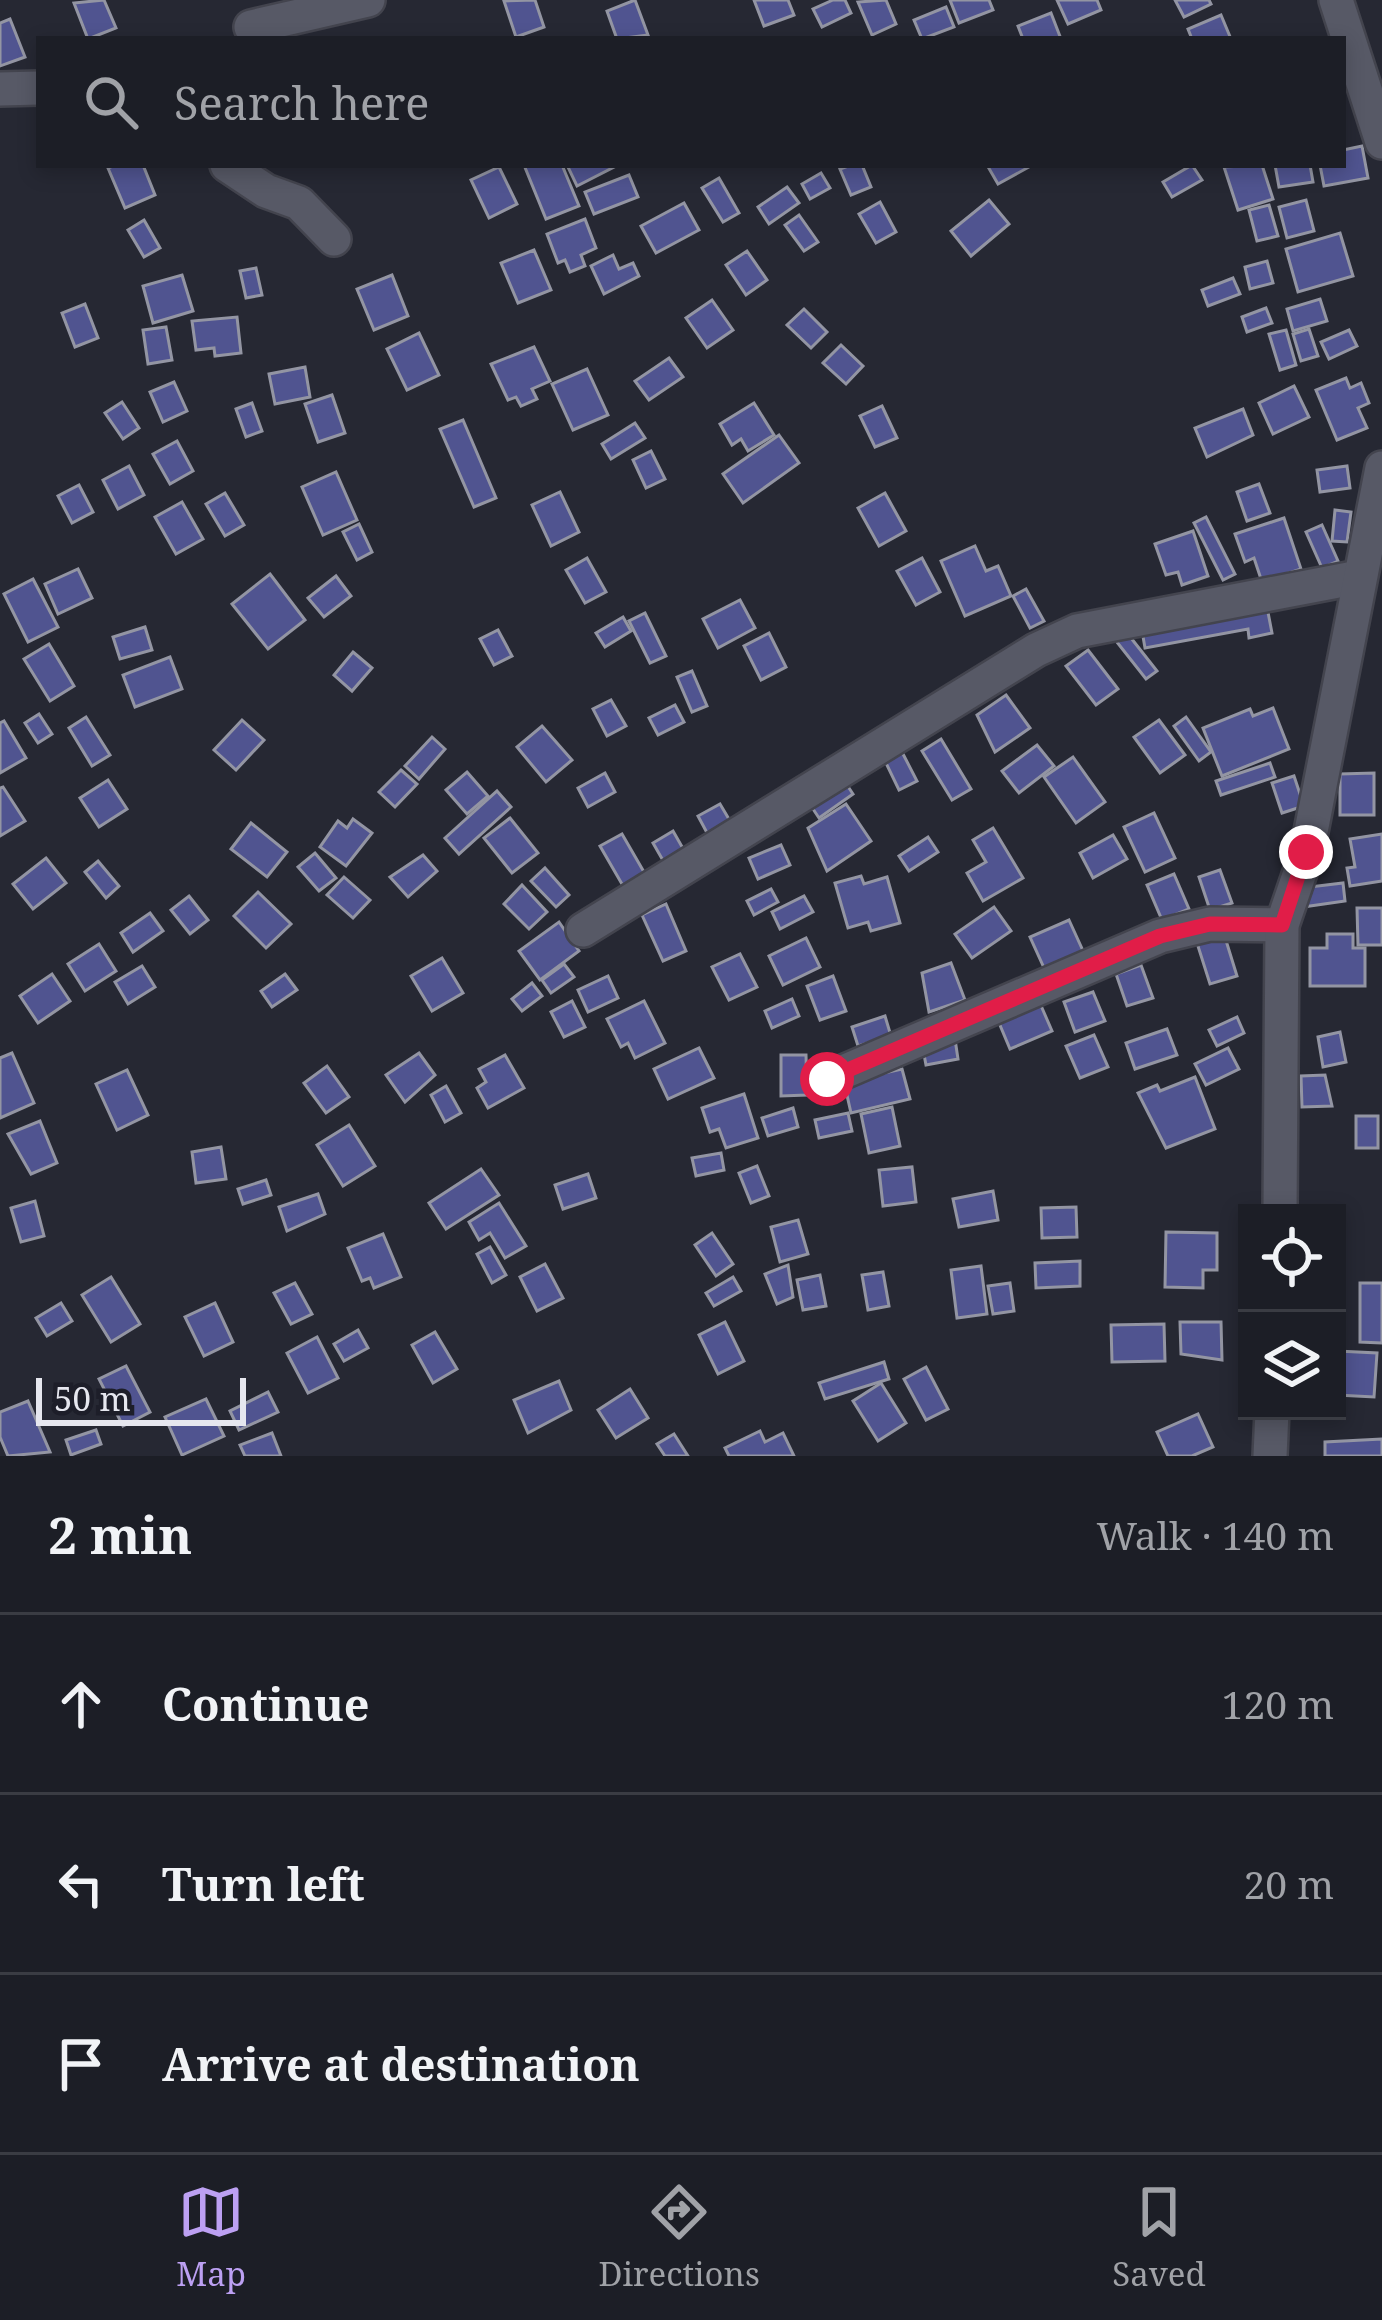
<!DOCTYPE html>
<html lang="en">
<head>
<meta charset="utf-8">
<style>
  body { margin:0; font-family:"Noto Serif",serif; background:#292b32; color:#f1f3f6 }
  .controls { position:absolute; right:36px; bottom:36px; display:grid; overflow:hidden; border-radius:0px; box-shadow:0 6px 18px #0003 }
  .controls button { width:108px; height:108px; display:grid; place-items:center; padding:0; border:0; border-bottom:3px solid #3a3c43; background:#1c1e26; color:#f1f3f6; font:60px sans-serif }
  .scale { position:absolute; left:36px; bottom:30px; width:210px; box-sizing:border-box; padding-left:12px; border:6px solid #e6e7ef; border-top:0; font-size:33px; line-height:42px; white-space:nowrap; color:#e6e7ef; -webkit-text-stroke:9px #1d1e29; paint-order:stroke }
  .stop { position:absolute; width:36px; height:36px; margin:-27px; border:9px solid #e11d48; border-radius:50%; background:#fff }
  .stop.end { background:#e11d48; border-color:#fff; box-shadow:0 3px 12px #0008 }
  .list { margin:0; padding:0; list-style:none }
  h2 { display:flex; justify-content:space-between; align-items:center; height:156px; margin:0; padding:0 48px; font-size:51px }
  h2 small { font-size:39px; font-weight:400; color:#a0a2a7 }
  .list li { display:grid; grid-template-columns:78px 1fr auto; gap:36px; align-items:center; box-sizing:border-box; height:180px; padding:0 48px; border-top:3px solid #3a3c43 }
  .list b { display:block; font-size:45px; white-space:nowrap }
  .list em { font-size:39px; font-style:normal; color:#a0a2a7 }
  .icon { flex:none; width:66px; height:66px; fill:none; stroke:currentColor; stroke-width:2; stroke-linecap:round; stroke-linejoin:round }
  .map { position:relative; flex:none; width:1382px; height:1456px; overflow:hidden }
  .search { position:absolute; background:#1c1e26; box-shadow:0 6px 18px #0003; left:36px; right:36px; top:36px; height:132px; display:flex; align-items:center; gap:30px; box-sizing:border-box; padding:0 42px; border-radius:0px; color:#a0a2a7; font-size:45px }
  .sheet { height:696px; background:#1c1e26 }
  nav { display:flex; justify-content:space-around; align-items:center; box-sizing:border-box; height:168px; border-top:3px solid #3a3c43; background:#1c1e26; font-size:33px; color:#a0a2a7 }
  nav a { display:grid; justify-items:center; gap:6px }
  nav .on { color:#bca0f2 }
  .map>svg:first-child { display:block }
</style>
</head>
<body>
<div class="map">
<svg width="1382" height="1456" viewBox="0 0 1382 1456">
  <rect width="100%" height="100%" fill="#262833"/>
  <g fill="#505490" stroke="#9395a3" stroke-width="3">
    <path d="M104,0L116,28L88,39L74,3Z"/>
    <path d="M535,0L544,27L516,37L504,1Z"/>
    <path d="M635,0L648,35L617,39L607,11Z"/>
    <path d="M754,0H788L794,15L764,26Z"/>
    <path d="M833,0H845L851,13L822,27L813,9Z"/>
    <path d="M886,0L896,24L872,35L858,2Z"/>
    <path d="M950,0H989L993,10L959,23Z"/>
    <path d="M1057,0H1097L1101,10L1068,24Z"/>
    <path d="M1175,0H1209L1211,4L1184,17Z"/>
    <path d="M946,7L954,27L922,39L914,20Z"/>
    <path d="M1051,13L1061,39H1023L1018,26Z"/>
    <path d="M1221,15L1231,39H1192L1188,29Z"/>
    <path d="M10,19L25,57L0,66V23Z"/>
    <path d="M1362,146L1368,178L1324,186L1320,165H1343V150Z"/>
    <path d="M115,165H143L155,195L125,208L108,168Z"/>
    <path d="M524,165H562L579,206L546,219Z"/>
    <path d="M567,165H613L614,167L577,186Z"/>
    <path d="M851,165H862L871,187L851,195L840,169Z"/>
    <path d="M987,165H1028L1029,167L998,184Z"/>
    <path d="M1192,165L1202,180L1172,197L1163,182Z"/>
    <path d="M1262,165L1273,199L1238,210L1224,167Z"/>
    <path d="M1275,165H1310L1313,182L1279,187Z"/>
    <path d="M499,167L517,204L489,218L471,180Z"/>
    <path d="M821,173L830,188L810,199L802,184Z"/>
    <path d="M629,175L638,197L594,214L585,192Z"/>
    <path d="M719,178L739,213L723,222L702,188Z"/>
    <path d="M787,187L799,203L769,224L758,207Z"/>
    <path d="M989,200L1009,224L971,256L951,231Z"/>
    <path d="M1306,200L1314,231L1287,238L1279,207Z"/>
    <path d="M880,202L896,232L876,243L859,214Z"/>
    <path d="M684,203L699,230L656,253L641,226Z"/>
    <path d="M1269,205L1278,236L1257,241L1249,210Z"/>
    <path d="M799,215L818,242L804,251L785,225Z"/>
    <path d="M585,219L596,248L581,255L585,266L570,272L565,260L558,263L547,234Z"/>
    <path d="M144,220L160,248L144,257L128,230Z"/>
    <path d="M1340,233L1353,276L1298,292L1286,249Z"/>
    <path d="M534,250L551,290L518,303L501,263Z"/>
    <path d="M747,251L767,280L746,295L726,265Z"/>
    <path d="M613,255L619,269L633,263L639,276L604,294L591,266Z"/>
    <path d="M1267,261L1273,283L1250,289L1245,267Z"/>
    <path d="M256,268L262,295L246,298L240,271Z"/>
    <path d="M182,275L193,311L153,323L143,286Z"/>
    <path d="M392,275L408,316L374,330L357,289Z"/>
    <path d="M1233,278L1240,294L1208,306L1202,290Z"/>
    <path d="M1320,299L1327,321L1293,331L1287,309Z"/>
    <path d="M712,300L733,330L707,348L686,318Z"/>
    <path d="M85,304L98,338L75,347L62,313Z"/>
    <path d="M1266,308L1272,323L1247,332L1242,317Z"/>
    <path d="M804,309L827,332L811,348L787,325Z"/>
    <path d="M237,317L241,353L215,356L214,348L196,350L192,321Z"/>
    <path d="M166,327L172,360L148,364L143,330Z"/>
    <path d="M1309,329L1318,356L1301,361L1293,334Z"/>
    <path d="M1286,330L1296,365L1280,370L1269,334Z"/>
    <path d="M1349,330L1357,346L1329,359L1321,342Z"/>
    <path d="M419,333L439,375L407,390L387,349Z"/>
    <path d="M841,345L863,366L846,384L823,363Z"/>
    <path d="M534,347L550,381L532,389L537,399L521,406L516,397L508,400L491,364Z"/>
    <path d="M669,358L683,377L649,400L635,381Z"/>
    <path d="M305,367L310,397L275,404L269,374Z"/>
    <path d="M587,369L608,415L573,430L552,384Z"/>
    <path d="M1346,378L1350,388L1361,383L1369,403L1358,408L1367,428L1337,440L1316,390Z"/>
    <path d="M174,382L187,411L163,422L150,392Z"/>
    <path d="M1294,386L1309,417L1273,434L1259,403Z"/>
    <path d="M332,395L345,433L318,442L305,404Z"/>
    <path d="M122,402L139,428L123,439L105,413Z"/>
    <path d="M252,403L262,431L246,437L236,409Z"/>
    <path d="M754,403L774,435L748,451L741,439L732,445L720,424Z"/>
    <path d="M882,406L897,438L875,447L860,416Z"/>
    <path d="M1243,409L1253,435L1207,457L1195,428Z"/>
    <path d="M463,420L496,498L474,507L440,429Z"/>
    <path d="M635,423L645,438L611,459L602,444Z"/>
    <path d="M779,435L799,463L743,503L723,474Z"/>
    <path d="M177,441L193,471L170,484L153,454Z"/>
    <path d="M651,451L665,479L646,488L633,460Z"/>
    <path d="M129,466L144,495L118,509L103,480Z"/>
    <path d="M1347,466L1350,488L1320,492L1317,470Z"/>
    <path d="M336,472L357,520L323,535L302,487Z"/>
    <path d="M1259,484L1270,513L1247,521L1237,492Z"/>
    <path d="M79,485L93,512L72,523L58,496Z"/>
    <path d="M560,492L579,532L551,546L532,505Z"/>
    <path d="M225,493L244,525L225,536L206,504Z"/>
    <path d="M885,493L906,531L879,546L858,508Z"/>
    <path d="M182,502L203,539L176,554L155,517Z"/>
    <path d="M1335,510L1351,512L1347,542L1332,541Z"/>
    <path d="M1206,517L1235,574L1223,580L1194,523Z"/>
    <path d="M1284,518L1301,569L1262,582L1254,558L1245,562L1235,534Z"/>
    <path d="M359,524L372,552L357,560L343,532Z"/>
    <path d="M1322,525L1338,561L1322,568L1306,532Z"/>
    <path d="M1193,531L1208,576L1182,585L1178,572L1166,575L1155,544Z"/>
    <path d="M975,546L986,571L998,566L1011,596L965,616L941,561Z"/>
    <path d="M587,558L606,592L585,603L566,570Z"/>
    <path d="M922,558L940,592L916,605L897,571Z"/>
    <path d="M78,569L92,598L58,614L45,584Z"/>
    <path d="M270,574L305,620L268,649L232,604Z"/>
    <path d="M336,576L351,596L324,617L308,598Z"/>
    <path d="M33,579L58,627L28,642L4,594Z"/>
    <path d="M1026,589L1044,621L1030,628L1013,596Z"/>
    <path d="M740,600L755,628L718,648L703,619Z"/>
    <path d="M1266,602L1272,633L1249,638L1248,629L1145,648L1141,625Z"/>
    <path d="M645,613L666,656L650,663L629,621Z"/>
    <path d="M623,617L631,631L605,647L596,633Z"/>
    <path d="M1120,624L1157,671L1146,679L1109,632Z"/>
    <path d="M145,627L152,650L120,659L113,637Z"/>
    <path d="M498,630L512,656L494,665L480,639Z"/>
    <path d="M769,633L786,667L761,680L744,646Z"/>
    <path d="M49,644L74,686L50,701L24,659Z"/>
    <path d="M1088,650L1118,689L1096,705L1066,666Z"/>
    <path d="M353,652L372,668L352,691L334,675Z"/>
    <path d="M170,657L182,689L135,707L123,675Z"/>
    <path d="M692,671L707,706L692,712L677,677Z"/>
    <path d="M1006,695L1030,728L995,752L977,715Z"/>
    <path d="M611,700L626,726L607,736L593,709Z"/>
    <path d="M675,705L684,722L658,735L649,718Z"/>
    <path d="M1273,708L1289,749L1222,776L1203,728L1250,709L1253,716Z"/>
    <path d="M39,714L52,734L38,743L25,723Z"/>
    <path d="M86,717L110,755L92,766L69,728Z"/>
    <path d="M1186,717L1211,752L1199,761L1174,726Z"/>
    <path d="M242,720L264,740L236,770L214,750Z"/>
    <path d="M1159,720L1185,755L1160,773L1134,737Z"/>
    <path d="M4,721L26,758L0,773V723Z"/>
    <path d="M542,726L572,760L546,782L517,747Z"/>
    <path d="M432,737L445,749L419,779L405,766Z"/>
    <path d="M941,739L971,789L952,800L922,751Z"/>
    <path d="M1037,745L1054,766L1019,793L1002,771Z"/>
    <path d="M902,752L917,781L899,790L885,761Z"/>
    <path d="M1073,757L1105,802L1076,823L1044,777Z"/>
    <path d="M1270,763L1275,777L1221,795L1216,781Z"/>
    <path d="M401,770L417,784L395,807L379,792Z"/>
    <path d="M467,772L488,796L467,814L446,790Z"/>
    <path d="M605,773L615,792L588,807L578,788Z"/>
    <path d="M1374,773V815H1340V774Z"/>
    <path d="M1294,776L1304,806L1282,813L1272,783Z"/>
    <path d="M108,780L127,809L99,827L80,798Z"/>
    <path d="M845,782L853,794L819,818L811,806Z"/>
    <path d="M3,787L25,821L0,836V788Z"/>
    <path d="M497,791L511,807L459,854L445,838Z"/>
    <path d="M720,804L736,831L713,844L698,816Z"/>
    <path d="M846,804L871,841L827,871L808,828Z"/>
    <path d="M1154,813L1175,858L1145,872L1124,827Z"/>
    <path d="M510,818L538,853L512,873L484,838Z"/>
    <path d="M353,819L372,833L346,866L320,847L338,821L347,828Z"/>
    <path d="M251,823L287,852L267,877L231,849Z"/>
    <path d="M993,828L1023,878L983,901L967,873L986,862L973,840Z"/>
    <path d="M673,831L689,859L669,871L653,843Z"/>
    <path d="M622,834L648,879L626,891L600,846Z"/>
    <path d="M1382,834V881L1350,886L1347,868L1355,867L1350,839Z"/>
    <path d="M1113,835L1127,859L1093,878L1080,853Z"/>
    <path d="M928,837L938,852L909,871L899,856Z"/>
    <path d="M781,845L790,865L758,879L749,858Z"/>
    <path d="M315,853L336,878L319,891L298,867Z"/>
    <path d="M423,855L437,871L408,897L390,877Z"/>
    <path d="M46,858L66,883L33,909L13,884Z"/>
    <path d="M98,861L119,886L106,898L85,872Z"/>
    <path d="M545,868L569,895L556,907L531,881Z"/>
    <path d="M1220,870L1232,903L1210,910L1199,877Z"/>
    <path d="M1174,874L1189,909L1162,920L1147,885Z"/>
    <path d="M861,876L864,884L887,877L900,923L871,931L868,922L848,928L835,883Z"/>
    <path d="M344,877L370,900L353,918L327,895Z"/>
    <path d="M1343,883L1345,901L1303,907L1301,888Z"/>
    <path d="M522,885L547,912L529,929L504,904Z"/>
    <path d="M771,889L778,902L754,915L747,901Z"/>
    <path d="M258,892L291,924L266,948L234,916Z"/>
    <path d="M189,896L208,920L190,934L171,910Z"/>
    <path d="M804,896L813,912L780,929L772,912Z"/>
    <path d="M666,904L686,951L663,961L642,915Z"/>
    <path d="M994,907L1011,931L972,958L955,934Z"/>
    <path d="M1357,908H1382V945H1358Z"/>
    <path d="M150,913L163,931L133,952L121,933Z"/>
    <path d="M1069,920L1089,964L1050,981L1030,937Z"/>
    <path d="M559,922L579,951L540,980L519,951Z"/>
    <path d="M1224,934L1237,976L1210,984L1197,943Z"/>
    <path d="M1327,934H1353V948H1365V986H1310V948H1327Z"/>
    <path d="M806,938L820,967L783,985L769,956Z"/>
    <path d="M99,944L116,971L85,991L68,964Z"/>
    <path d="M740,954L757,987L729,1000L712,967Z"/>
    <path d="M442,958L463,993L432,1011L411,976Z"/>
    <path d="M951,963L965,1000L929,1012L922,973Z"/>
    <path d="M564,964L574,977L551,993L542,980Z"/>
    <path d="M1141,965L1153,998L1127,1006L1116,974Z"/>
    <path d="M142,966L155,987L128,1004L115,982Z"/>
    <path d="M52,974L70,1001L38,1023L20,996Z"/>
    <path d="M285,974L297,990L272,1007L261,991Z"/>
    <path d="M608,976L618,998L588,1012L578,990Z"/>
    <path d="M833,976L846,1011L820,1020L807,986Z"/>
    <path d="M532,983L542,996L522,1011L512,999Z"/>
    <path d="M1093,992L1105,1021L1075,1032L1064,1002Z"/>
    <path d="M792,999L799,1016L772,1028L765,1011Z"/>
    <path d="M572,1001L585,1027L564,1037L551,1012Z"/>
    <path d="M644,1001L665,1043L635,1058L628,1043L621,1047L607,1019Z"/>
    <path d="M1039,1001L1052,1031L1010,1049L997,1018Z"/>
    <path d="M885,1016L891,1036L858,1046L852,1027Z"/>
    <path d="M1237,1017L1244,1033L1217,1046L1209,1030Z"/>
    <path d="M1167,1029L1177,1055L1135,1069L1126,1043Z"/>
    <path d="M1340,1032L1346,1062L1323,1067L1318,1037Z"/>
    <path d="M1094,1035L1108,1067L1080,1078L1066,1046Z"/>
    <path d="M955,1039L958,1059L926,1065L922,1044Z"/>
    <path d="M699,1048L714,1078L668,1099L654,1069Z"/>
    <path d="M1228,1048L1239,1069L1206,1085L1195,1064Z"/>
    <path d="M12,1053L34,1103L0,1118V1058Z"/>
    <path d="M419,1053L435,1075L405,1102L386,1075Z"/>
    <path d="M505,1055L524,1088L488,1108L477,1088L486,1082L479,1069Z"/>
    <path d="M781,1055H806L807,1095L781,1096Z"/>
    <path d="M327,1066L349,1097L326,1113L304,1083Z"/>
    <path d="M902,1069L910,1099L851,1113L844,1082Z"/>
    <path d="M127,1070L148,1115L117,1130L96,1084Z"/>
    <path d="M1325,1075L1332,1106L1302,1107L1301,1076Z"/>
    <path d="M1195,1077L1215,1129L1166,1148L1138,1093L1157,1085L1160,1091Z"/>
    <path d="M446,1086L461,1113L445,1122L431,1095Z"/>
    <path d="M744,1094L758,1138L726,1148L719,1129L710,1132L702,1108Z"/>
    <path d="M892,1107L900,1146L869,1153L861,1114Z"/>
    <path d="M793,1108L798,1127L768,1136L762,1118Z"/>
    <path d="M848,1113L852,1131L819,1138L815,1120Z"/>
    <rect x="1356" y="1116" width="22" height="32"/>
    <path d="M40,1121L57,1163L31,1174L8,1134Z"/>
    <path d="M349,1125L375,1166L343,1186L317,1145Z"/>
    <path d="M221,1147L226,1179L196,1183L192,1152Z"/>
    <path d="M721,1153L724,1170L696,1176L692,1158Z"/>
    <path d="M757,1166L769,1196L751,1203L739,1173Z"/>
    <path d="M912,1167L916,1202L883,1206L879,1170Z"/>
    <path d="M481,1169L499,1195L446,1229L429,1203Z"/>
    <path d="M588,1174L596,1198L563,1209L555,1185Z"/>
    <path d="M266,1180L271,1195L243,1204L238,1189Z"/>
    <path d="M993,1191L998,1220L959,1227L953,1199Z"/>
    <path d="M318,1194L325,1214L287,1231L279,1207Z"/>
    <path d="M35,1201L44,1236L21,1242L11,1208Z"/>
    <path d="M499,1203L526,1246L505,1258L490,1233L479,1240L469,1222Z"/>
    <path d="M1076,1207L1077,1237L1042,1238L1041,1208Z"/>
    <path d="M798,1220L808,1254L780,1262L771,1227Z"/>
    <path d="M1166,1232L1217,1233V1270H1203V1288L1165,1287Z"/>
    <path d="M712,1233L733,1264L716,1276L695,1245Z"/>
    <path d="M383,1234L401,1277L374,1288L370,1278L362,1281L348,1248Z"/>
    <path d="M490,1247L506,1275L492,1283L477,1254Z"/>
    <path d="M1080,1261V1286L1036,1288L1035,1263Z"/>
    <path d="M545,1264L563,1298L537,1311L520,1277Z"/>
    <path d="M788,1265L793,1297L777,1304L765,1274Z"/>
    <path d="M981,1266L987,1314L957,1318L951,1270Z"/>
    <path d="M883,1272L889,1306L868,1310L862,1275Z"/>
    <path d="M820,1275L826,1306L803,1310L797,1280Z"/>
    <path d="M111,1277L140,1324L111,1342L82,1295Z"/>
    <path d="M733,1277L741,1291L714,1306L706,1293Z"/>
    <path d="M295,1283L312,1314L291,1324L274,1293Z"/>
    <path d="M1010,1283L1014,1311L993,1314L988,1286Z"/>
    <path d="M1360,1283H1382V1343L1360,1342Z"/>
    <path d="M61,1303L72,1321L47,1336L36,1318Z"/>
    <path d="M215,1303L233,1342L204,1356L185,1317Z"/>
    <path d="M725,1322L744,1361L718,1374L699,1335Z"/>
    <path d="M1180,1322H1221L1222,1360L1181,1354Z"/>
    <path d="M1164,1324L1165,1361L1112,1362L1111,1325Z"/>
    <path d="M358,1330L368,1348L344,1361L334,1344Z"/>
    <path d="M435,1332L457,1369L433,1383L412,1345Z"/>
    <path d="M317,1337L338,1378L308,1393L287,1353Z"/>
    <path d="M1337,1351L1377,1353L1374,1397L1337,1395Z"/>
    <path d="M884,1362L889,1379L825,1399L819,1383Z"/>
    <path d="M126,1366L150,1412L123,1426L99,1379Z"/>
    <path d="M926,1367L948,1409L926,1420L904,1379Z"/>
    <path d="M559,1381L571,1410L528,1433L514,1400Z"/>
    <path d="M881,1383L906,1423L878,1441L853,1401Z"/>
    <path d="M630,1389L648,1418L616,1438L598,1410Z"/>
    <path d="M268,1392L278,1412L239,1430L230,1411Z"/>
    <path d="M206,1399L224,1436L182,1455L165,1417Z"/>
    <path d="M28,1401L50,1452L8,1456L0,1437V1412Z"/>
    <path d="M1198,1414L1213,1447L1192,1456H1168L1157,1432Z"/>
    <path d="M96,1430L101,1444L71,1455L66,1440Z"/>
    <path d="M760,1431L765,1442L783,1433L794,1456H729L725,1448Z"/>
    <path d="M272,1433L281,1456H245L240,1445Z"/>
    <path d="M674,1434L688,1456H665L657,1444Z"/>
    <path d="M1382,1439V1456H1325V1442Z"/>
  </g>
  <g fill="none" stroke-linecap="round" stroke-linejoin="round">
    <defs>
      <g id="minor">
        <path d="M1336,0L1382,142"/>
        <path d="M251,27L368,0"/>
        <path d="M0,89L39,88"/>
        <path d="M227,165L266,191L299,203L334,239"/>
        <path d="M583,930L1036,650L1077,631L1359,577"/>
        <path d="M827,1079L1160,936L1210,924L1282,925"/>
        <path d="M1280,1213L1282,925L1307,852L1382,468"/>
        <path d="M1270,1456L1272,1411"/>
      </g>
    </defs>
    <use href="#minor" stroke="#43444e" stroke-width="38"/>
    <use href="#minor" stroke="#575966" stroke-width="33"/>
  </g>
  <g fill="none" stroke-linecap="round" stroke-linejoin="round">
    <path stroke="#e11d48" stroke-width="15" d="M827,1079L1160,936L1210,924L1282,925L1306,852"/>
  </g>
</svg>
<div class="controls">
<button><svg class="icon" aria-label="locate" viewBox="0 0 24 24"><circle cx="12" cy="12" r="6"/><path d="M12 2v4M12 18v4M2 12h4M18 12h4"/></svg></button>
<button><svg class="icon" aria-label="layers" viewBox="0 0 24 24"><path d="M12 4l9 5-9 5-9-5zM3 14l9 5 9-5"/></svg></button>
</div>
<div class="scale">50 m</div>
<div class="stop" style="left:827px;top:1079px"></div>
<div class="stop end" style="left:1306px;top:852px"></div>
<div class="search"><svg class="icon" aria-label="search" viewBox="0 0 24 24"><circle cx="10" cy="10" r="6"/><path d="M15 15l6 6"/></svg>Search here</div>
</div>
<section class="sheet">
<h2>2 min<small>Walk · 140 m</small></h2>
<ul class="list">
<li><svg class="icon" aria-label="ahead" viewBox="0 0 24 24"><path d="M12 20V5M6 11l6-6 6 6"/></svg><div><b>Continue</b></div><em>120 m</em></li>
<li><svg class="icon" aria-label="left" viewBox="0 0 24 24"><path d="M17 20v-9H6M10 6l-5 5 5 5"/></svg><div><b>Turn left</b></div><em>20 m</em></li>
<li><svg class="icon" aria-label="arrive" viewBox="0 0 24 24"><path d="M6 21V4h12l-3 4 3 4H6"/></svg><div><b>Arrive at destination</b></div></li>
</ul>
</section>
<nav>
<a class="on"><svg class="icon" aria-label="map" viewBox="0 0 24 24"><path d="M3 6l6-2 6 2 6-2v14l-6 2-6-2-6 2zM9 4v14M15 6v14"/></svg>Map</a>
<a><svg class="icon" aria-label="directions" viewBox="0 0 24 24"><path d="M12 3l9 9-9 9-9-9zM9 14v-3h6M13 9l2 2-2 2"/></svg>Directions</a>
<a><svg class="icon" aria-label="saved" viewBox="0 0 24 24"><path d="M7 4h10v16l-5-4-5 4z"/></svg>Saved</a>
</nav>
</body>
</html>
